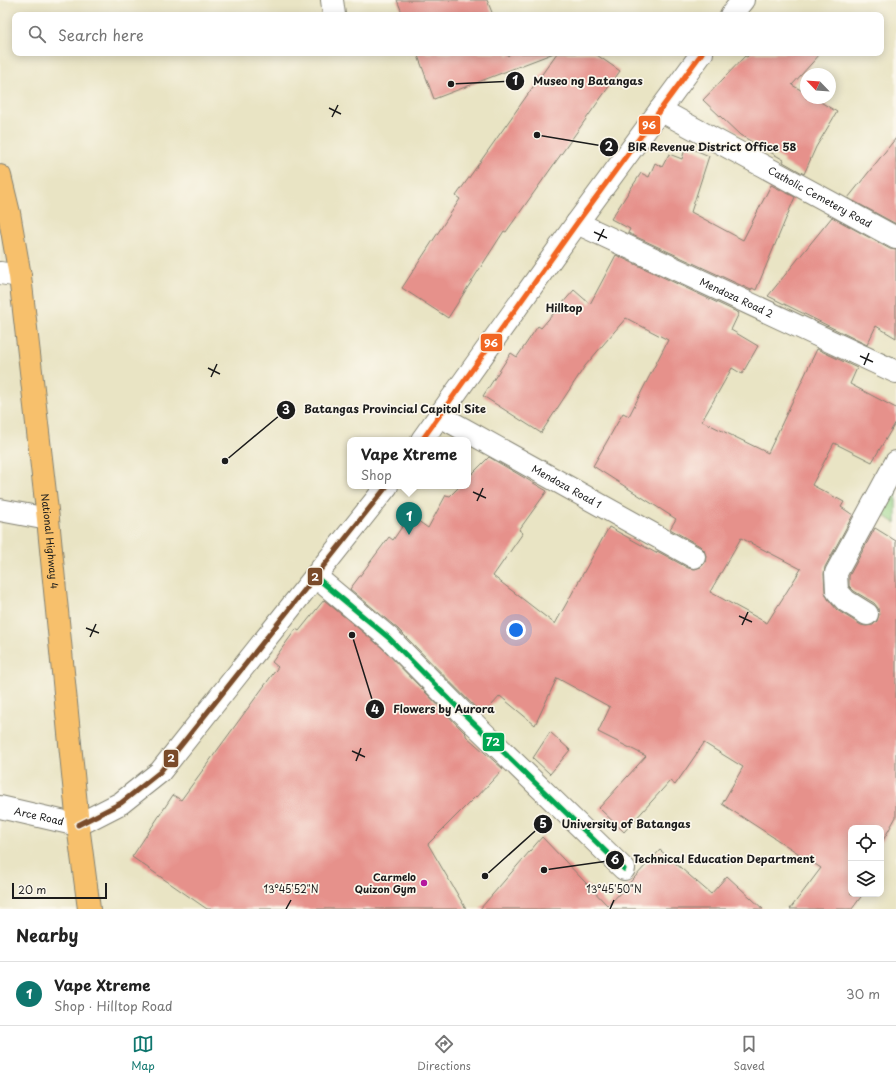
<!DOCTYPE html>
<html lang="en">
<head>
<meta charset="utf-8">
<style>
  body { margin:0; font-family:"Playpen Sans",sans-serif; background:#f2f2f2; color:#222 }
  .controls { position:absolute; right:12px; bottom:12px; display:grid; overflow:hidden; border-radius:8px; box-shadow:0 2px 10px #0003 }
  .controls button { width:36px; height:36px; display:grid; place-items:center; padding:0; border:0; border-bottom:1px solid #e0e0e0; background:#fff; color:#222; font:20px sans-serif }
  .compass { position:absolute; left:800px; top:68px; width:36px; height:36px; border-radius:50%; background:#fff; box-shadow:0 2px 10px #0003; rotate:295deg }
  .scale { position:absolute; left:12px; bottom:10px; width:95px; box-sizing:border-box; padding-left:4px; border:2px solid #1c1c1c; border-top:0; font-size:11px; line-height:14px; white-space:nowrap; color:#1c1c1c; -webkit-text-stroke:3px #fbf7ec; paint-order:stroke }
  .you { position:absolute; left:516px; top:630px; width:14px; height:14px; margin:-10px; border:3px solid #fff; border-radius:50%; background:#1a73e8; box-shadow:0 0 0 6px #1a73e833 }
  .badge { display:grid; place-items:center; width:26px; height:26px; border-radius:50%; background:#0f766e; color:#fff; font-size:13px; font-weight:700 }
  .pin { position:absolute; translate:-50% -33px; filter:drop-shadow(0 1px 2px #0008) }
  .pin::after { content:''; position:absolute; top:21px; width:14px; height:12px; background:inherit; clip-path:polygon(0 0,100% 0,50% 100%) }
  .popup { position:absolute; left:347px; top:437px; width:124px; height:52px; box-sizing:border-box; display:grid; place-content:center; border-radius:8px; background:#fff; filter:drop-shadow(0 1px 3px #0005); font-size:13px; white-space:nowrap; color:#767676 }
  .popup b { font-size:15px; color:#222 }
  .popup::after { content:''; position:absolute; left:50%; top:100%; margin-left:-8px; border:8px solid transparent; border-top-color:#fff }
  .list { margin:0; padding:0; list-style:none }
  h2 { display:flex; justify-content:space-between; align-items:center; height:52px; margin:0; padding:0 16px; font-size:17px }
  h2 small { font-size:13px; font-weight:400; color:#767676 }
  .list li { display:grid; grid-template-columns:26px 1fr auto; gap:12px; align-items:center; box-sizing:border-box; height:64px; padding:0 16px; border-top:1px solid #e0e0e0 }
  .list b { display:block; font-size:15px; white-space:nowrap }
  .list p { margin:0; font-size:13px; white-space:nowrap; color:#767676 }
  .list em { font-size:13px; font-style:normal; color:#767676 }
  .icon { flex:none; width:22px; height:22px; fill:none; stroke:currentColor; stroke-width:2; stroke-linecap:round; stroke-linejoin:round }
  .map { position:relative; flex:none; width:896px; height:909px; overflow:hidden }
  .search { position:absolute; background:#fff; box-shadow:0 2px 10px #0003; left:12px; right:12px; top:12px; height:44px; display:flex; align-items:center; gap:10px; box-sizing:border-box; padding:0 14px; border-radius:8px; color:#767676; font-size:15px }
  .sheet { height:116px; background:#fff }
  nav { display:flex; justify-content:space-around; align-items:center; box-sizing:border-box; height:56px; border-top:1px solid #e0e0e0; background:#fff; font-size:11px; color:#767676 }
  nav a { display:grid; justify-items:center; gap:2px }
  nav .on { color:#0f766e }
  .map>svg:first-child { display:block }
</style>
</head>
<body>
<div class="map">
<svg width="896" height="909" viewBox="0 0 896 909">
  <rect width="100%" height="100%" fill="#fbf7ec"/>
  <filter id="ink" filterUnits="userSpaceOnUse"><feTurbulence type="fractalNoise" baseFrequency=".025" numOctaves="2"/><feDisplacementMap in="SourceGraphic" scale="8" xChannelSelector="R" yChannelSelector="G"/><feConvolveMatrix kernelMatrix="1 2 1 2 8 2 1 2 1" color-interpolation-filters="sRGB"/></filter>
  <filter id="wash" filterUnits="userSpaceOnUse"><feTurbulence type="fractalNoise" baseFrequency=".012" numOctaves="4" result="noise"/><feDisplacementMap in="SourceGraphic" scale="16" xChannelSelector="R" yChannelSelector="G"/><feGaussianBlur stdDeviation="0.9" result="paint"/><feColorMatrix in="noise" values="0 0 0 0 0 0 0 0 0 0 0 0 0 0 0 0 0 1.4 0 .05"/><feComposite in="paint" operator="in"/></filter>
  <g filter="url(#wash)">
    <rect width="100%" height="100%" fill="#e9e4c4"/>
    <path fill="#99d589" stroke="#5a7852" d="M896,464V523L873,510Z"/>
    <g id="blocks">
      <g fill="#e6918b" fill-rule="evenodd">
        <path d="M397,0H487L493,15H403Z"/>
        <path d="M417,53H507L508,56L511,53H554L434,99Z"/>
        <path d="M557,53H594L620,71L506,232L504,231L448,318L402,288L460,199L456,196Z"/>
        <path d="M751,53H821L792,85L806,93V98H814L837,112L816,147L804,174L783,162L784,160L740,135L703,100L745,56L747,57Z"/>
        <path d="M896,138V224L848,198Z"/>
        <path d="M686,146L709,156L691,212L743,240L771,185L795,197L756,290L752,288L751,290L628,233L630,229L611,219L641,173L649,177L655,163L662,167L669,154L682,159Z"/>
        <path d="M832,217L890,249L896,250V338L876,326L867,345L768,296Z"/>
        <path d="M616,255L739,313L731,330L758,346L742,374L732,368L702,421L768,453L817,349L857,368L850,384L896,408V422L872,462L834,443L812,485L844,502L841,507L853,515L825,567L824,574L825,592L828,599L837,610L861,625L866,626L873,625L877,621L879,615L878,608L874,603L854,591L849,586V576L875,528L896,541V817L881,844V828H851V894H863L852,909H790L821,868L722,804L743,767L704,743L675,785L670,781L624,832L599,808L646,756L598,732L610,707L557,678L535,725L500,696L483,715L398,629L350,589L389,537L393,540L410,515L428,528L446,495L450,496L460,486H468V478L489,457L547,491L519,530L523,533L493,576L555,624L609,527L656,553L657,551L688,568L695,569L701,567L705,563L706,556L704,550L700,546L670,529L676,519L593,466L623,413L629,416L668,340L626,318L585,366L541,433L483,396L511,353L517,357L538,326L541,328L574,290L590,304ZM741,538L801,569L767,623L710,592Z"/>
        <path d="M324,600L381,647L466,734V736L503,769L477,797L476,796L428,844L466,909H207L132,857L173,795L181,800L278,667L272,662L296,629L299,631Z"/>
        <path d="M550,732L570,750L550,774L533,758Z"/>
        <path d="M542,837L608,906L660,850L711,894L727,876L763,909H480Z"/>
      </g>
    </g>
  </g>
  <g filter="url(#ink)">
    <use href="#blocks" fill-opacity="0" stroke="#828070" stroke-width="1"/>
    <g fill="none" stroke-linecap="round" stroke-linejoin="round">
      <defs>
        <g id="minor">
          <path d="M332,0L334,15"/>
          <path d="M731,15L743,0"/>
          <path id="s1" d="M660,110L896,238"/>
          <path id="s2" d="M577,223L896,372"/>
          <path d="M0,273L20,276"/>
          <path id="s3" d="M440,416L694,557"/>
          <path d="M422,440L577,223L702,53"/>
          <path d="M0,510L48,519"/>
          <path d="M316,577L389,638L461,711L624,869"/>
          <path d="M867,614L846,601L837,591L836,573L896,462"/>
          <path id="s4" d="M0,807L78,825L121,803L160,772L387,486"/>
        </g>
        <g id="major">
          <path id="s5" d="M0,176L9,213L20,276L48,519L78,825L89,909"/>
        </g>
      </defs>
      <use href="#minor" stroke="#828070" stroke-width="24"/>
      <use href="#major" stroke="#828070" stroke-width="24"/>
      <use href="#minor" stroke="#fff" stroke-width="22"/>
      <use href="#major" stroke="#f7c06c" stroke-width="22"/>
      <defs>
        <path id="bus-1" d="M422,440L577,223L702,53"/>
        <path id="bus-2" d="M316,577L389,638L461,711L624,869"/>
        <path id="bus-3" d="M78,825L121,803L160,772L387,486"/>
      </defs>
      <use href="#bus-1" stroke="#fbf7ec" stroke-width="8"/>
      <use href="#bus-2" stroke="#fbf7ec" stroke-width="8"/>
      <use href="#bus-3" stroke="#fbf7ec" stroke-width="8"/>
      <use href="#bus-1" stroke="#f26522" stroke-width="5"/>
      <use href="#bus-2" stroke="#00a651" stroke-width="5"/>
      <use href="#bus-3" stroke="#7a4b2a" stroke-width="5"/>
    </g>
  </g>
  <path fill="none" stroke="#1c1c1c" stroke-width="1.5" d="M329,108L341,114M332,117L338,105M594,232L607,238M598,241L604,229M860,356L873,362M864,365L869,353M208,368L220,374M211,377L217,364M473,492L486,498M477,501L483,488M739,616L752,622M742,625L748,612M86,628L99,633M90,637L96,624M352,751L365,757M356,761L361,748M286,909L291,900M610,909L614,900"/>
  <circle fill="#b5179e" stroke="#fbf7ec" stroke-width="1.5" cx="424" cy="883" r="4"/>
  <g text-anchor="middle" stroke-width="3.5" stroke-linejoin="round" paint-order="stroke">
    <g font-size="10" fill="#1c1c1c" stroke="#fbf7ec">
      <text dy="4" stroke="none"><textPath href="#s1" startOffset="182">Catholic Cemetery Road</textPath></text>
      <text dy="4" stroke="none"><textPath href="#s2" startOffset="176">Mendoza Road 2</textPath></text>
      <text dy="4" stroke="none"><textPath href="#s3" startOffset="145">Mendoza Road 1</textPath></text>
      <text dy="4" stroke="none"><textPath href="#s5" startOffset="369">National Highway 4</textPath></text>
      <text dy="4" stroke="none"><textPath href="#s4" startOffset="40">Arce Road</textPath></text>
    </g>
    <g font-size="10" font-weight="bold" fill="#1c1c1c" stroke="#fbf7ec" text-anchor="end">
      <text x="416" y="881">Carmelo<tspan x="416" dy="12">Quizon Gym</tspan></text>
    </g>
    <g font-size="11" font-weight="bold" fill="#1c1c1c" stroke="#fbf7ec">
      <text x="564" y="312">Hilltop</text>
    </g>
  </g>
  <g font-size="10" text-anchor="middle" fill="#1c1c1c" stroke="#fbf7ec" stroke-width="3.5" stroke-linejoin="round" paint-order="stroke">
    <text x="291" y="893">13°45'52"N</text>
    <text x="614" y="893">13°45'50"N</text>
  </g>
  <path fill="none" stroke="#1c1c1c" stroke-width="1.5" d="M451 84L515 81M537 135L609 147M225 461L286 410M352 635L375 709M485 876L543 824M544 870L615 860"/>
  <g fill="#1c1c1c" stroke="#fbf7ec" stroke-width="1.5">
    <circle cx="451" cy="84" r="4"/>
    <circle cx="537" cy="135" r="4"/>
    <circle cx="225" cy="461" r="4"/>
    <circle cx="352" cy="635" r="4"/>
    <circle cx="485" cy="876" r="4"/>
    <circle cx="544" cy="870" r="4"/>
    <circle cx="515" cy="81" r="10"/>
    <circle cx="609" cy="147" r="10"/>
    <circle cx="286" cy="410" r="10"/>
    <circle cx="375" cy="709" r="10"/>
    <circle cx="543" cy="824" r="10"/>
    <circle cx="615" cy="860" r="10"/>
  </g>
  <g font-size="12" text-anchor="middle" font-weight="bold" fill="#fff">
    <text x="515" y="85">1</text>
    <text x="609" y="151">2</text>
    <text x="286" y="414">3</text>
    <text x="375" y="714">4</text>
    <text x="543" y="828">5</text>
    <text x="615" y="864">6</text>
  </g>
  <g font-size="11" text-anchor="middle" font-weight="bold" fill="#1c1c1c" stroke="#fbf7ec" stroke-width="3.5" stroke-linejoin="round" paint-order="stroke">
    <text x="588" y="85">Museo ng Batangas</text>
    <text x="712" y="151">BIR Revenue District Office 58</text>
    <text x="395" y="413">Batangas Provincial Capitol Site</text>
    <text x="444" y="713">Flowers by Aurora</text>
    <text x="626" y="828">University of Batangas</text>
    <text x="724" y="863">Technical Education Department</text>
  </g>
  <g stroke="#fbf7ec" stroke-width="1.5">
    <rect x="638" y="115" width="23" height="20" rx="4" fill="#f26522"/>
    <rect x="480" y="333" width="23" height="19" rx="4" fill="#f26522"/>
    <rect x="307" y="567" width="16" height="19" rx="4" fill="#7a4b2a"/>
    <rect x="482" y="732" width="23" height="20" rx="4" fill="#00a651"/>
    <rect x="163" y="749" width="16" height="19" rx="4" fill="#7a4b2a"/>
  </g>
  <g font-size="11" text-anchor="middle" font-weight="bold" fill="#fff">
    <text x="649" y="129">96</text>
    <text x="491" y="347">96</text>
    <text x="315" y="581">2</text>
    <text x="493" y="746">72</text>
    <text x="171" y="762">2</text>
  </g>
</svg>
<div class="controls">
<button><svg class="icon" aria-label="locate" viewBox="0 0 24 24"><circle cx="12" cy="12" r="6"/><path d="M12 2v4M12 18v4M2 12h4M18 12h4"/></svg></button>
<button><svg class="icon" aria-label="layers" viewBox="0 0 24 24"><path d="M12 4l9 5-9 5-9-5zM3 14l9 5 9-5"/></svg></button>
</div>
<svg class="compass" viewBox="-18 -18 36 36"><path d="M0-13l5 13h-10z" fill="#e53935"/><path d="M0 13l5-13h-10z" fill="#767676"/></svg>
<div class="scale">20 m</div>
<div class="you"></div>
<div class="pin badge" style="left:409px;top:535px">1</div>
<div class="popup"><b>Vape Xtreme</b>Shop</div>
<div class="search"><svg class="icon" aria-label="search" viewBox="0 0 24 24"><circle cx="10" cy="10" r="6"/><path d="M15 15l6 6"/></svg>Search here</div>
</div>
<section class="sheet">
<h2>Nearby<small></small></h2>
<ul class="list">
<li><span class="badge">1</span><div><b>Vape Xtreme</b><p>Shop · Hilltop Road</p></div><em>30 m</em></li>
</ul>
</section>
<nav>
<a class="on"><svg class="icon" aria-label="map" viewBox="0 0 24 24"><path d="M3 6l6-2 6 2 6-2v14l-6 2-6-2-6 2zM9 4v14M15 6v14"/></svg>Map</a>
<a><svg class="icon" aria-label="directions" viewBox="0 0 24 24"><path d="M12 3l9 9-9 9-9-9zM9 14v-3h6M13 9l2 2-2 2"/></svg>Directions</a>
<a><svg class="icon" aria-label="saved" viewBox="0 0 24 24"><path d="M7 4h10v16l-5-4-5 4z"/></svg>Saved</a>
</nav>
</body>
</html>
